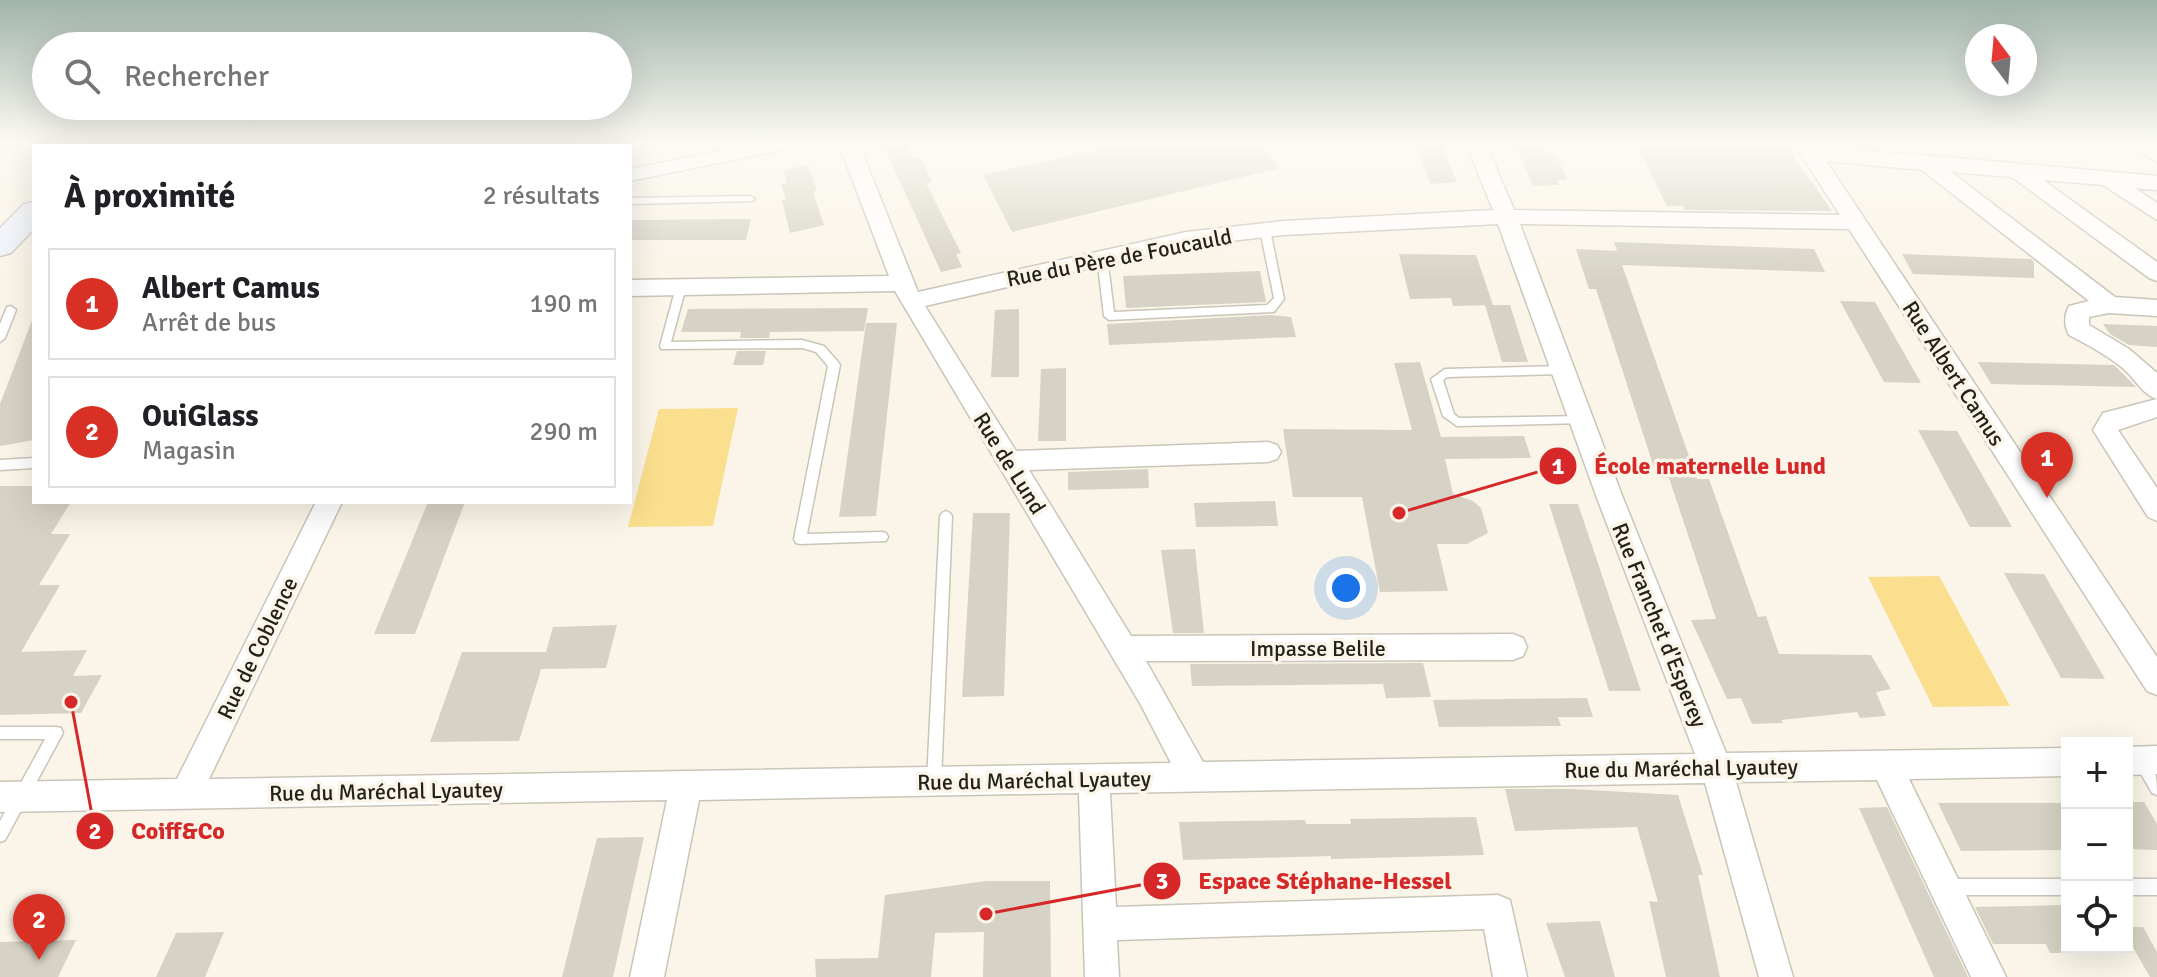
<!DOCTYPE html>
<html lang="fr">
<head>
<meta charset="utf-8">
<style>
  body { margin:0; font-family:Signika,sans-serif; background:#f6f6f6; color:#202124 }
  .controls { position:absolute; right:24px; bottom:24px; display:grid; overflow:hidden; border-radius:0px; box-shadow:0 8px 32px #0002 }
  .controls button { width:72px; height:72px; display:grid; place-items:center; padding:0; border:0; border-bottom:2px solid #e0e0e0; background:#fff; color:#202124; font:40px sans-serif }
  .compass { position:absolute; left:1965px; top:24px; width:72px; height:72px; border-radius:50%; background:#fff; box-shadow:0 8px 32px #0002; rotate:344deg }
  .you { position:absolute; left:1346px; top:588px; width:28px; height:28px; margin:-20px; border:6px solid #fff; border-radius:50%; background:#1a73e8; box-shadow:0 0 0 12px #1a73e833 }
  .badge { display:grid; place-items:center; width:52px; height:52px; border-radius:50%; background:#d93025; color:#fff; font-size:26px; font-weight:700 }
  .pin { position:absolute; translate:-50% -66px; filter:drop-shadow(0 2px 4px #0008) }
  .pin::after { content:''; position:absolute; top:42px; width:28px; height:24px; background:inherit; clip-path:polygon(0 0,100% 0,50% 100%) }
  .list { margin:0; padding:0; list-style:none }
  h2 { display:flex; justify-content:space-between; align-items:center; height:104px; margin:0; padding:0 32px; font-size:34px }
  h2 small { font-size:26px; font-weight:400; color:#757577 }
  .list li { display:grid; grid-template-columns:52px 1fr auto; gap:24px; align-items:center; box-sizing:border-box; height:112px; margin:0 16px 16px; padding:0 16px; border:2px solid #e0e0e0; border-radius:0px }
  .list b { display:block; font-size:30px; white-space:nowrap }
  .list p { margin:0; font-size:26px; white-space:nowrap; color:#757577 }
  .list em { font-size:26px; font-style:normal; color:#757577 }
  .icon { flex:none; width:44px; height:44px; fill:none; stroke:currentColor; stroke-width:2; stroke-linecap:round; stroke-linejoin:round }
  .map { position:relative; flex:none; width:2157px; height:977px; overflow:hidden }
  .search { position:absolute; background:#fff; box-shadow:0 8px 32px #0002; left:32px; top:32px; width:600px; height:88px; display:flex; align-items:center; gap:20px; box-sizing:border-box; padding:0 28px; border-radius:44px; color:#757577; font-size:30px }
  .panel { position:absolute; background:#fff; box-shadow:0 8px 32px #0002; left:32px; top:144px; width:600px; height:360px; border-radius:0px }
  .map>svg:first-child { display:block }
</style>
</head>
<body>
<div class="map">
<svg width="2157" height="977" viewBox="0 0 2157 977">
  <rect width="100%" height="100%" fill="#faf5e8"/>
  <g fill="#fadf8e">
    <path d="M738,408L713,526L628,527L659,409Z"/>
    <path d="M1939,576L2010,706L1933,707L1868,577Z"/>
  </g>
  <g fill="#d6d2c5">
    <path d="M883,144H906L914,159L921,158L932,182L926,183L961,253L956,254L962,267L941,272Z"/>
    <path d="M1123,144H1261L1280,168L1012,232L983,175Z"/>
    <path d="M1416,144H1442L1457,182L1430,184Z"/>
    <path d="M1517,144H1540L1543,151L1553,150L1568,180H1557L1559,185L1533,186L1515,145Z"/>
    <path d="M1636,144H1785L1832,211L1685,210L1683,206H1667Z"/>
    <path d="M808,165L817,191L813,192L824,225L790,233L782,200L786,199L781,184L787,183L783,170Z"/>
    <path d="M751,219L746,240H630V220Z"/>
    <path d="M1614,242L1814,249L1825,272L1622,265L1697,479H1709L1758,617L1766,616L1779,654L1871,655L1891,689L1876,692L1886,716L1860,718L1857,712L1781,720L1783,723L1752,724L1741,698L1727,699L1691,620L1716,619L1669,478L1657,477L1596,289H1589L1576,249L1617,251Z"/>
    <path d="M1399,254L1476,255L1493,305L1453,306L1451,298L1410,299Z"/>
    <path d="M1902,254L2031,259L2034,262V278L1913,274Z"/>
    <path d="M1260,271L1266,302L1126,308L1123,276Z"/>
    <path d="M1840,301L1875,302L1921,383L1884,382Z"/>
    <path d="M1485,305H1510L1528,362H1502Z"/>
    <path d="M868,308L864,331L770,332L769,338H740L741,332H681L688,309Z"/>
    <path d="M1019,309V377H991L995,310Z"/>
    <path d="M1270,315L1291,317L1296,337L1109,345L1107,324Z"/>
    <path d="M33,318L34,440L0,446V404Z"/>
    <path d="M866,323H897L876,516L839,517Z"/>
    <path d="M2103,324L2157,326V347L2129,345L2110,334Z"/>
    <path d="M737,351H766L763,365H733Z"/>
    <path d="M1420,362L1441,437L1524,436L1531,458L1445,459L1453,494L1473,501L1481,508L1488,533L1467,544H1437L1448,591L1380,592L1362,497H1293L1283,429L1412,430L1394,363Z"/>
    <path d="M1978,362L2114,365L2136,387L1991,384Z"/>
    <path d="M1066,368V441H1038L1041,369Z"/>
    <path d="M1918,430L1957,431L2012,527H1970Z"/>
    <path d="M1148,469L1149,488L1068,490V472Z"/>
    <path d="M0,486H34V502H71L51,534H70L39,585H60L21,652L87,650L73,676L102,675L81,713L0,715Z"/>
    <path d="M1275,501L1278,526L1196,527L1194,503Z"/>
    <path d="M428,502H465L415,634H374Z"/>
    <path d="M1549,504H1578L1641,691H1609Z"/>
    <path d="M973,513H1010L1004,696L962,697Z"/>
    <path d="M1195,549L1204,633H1173L1161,550Z"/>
    <path d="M2004,573L2044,574L2105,679L2061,678Z"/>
    <path d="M617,625L606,668L541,669L544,660L519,741L430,742L462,652H546L553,627Z"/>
    <path d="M1423,663L1431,697L1386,698L1383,684L1192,686L1190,664Z"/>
    <path d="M1587,698L1593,717H1558L1561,726L1439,727L1433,700Z"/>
    <path d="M1505,789H1572L1678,795L1703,875H1698L1720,977H1666L1649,901L1658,902L1637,827L1515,831Z"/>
    <path d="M2127,802H2144L2157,824V850L2127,849Z"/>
    <path d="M1938,803H2067V850L1961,851Z"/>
    <path d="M1887,807L1968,977H1934L1859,808Z"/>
    <path d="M1476,817L1484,855L1331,859V856L1183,860L1179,822L1305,820L1306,824H1351L1350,819Z"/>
    <path d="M644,837L613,977H562L597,838Z"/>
    <path d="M986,881H1050L1051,977H983L984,932L935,933L931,977H816L815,959L878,958L885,895Z"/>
    <path d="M2067,905V953H2050L2046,944H1993L1975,907Z"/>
    <path d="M1600,921L1615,977H1565L1546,923Z"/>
    <path d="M2127,927H2143L2157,952V977H2150L2127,937Z"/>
    <path d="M224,932L205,977H156L176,933Z"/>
    <path d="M76,940L58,977H0V942Z"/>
  </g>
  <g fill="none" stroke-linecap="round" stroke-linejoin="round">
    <defs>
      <g id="lane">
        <path d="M750,196L755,199L753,201L630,204V198Z"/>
        <path d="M1265,227L1270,230L1284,299L1274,312L1109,320L1104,316L1097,257L1102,254L1107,257L1114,312L1267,305L1274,298L1260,230Z"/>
        <path d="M681,283L686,287L671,342L802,340L824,346L838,362L840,365L807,534L882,532L886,533L888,537L886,541L800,544L796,543L794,539L828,366L816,352L802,348L661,349L660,346L676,287Z"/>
        <path d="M11,306L16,310L5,338L0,342V324L7,307Z"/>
        <path d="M1562,366L1568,370L1562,374L1447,377L1443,380L1454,414L1459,418L1581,416L1587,420L1585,423L1457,426L1443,416L1431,379L1445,369Z"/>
        <path d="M34,458V468L0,470V460Z"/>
        <path d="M946,511L950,513L952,516L941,781L939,786L934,788L929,786L927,781L940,516L942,513Z"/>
        <path d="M0,727H56L61,728L63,733L5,840L0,842V821L45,739H0Z"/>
        <path d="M2140,753C2156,762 2157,778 2157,795L2152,793L2133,760L2135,755Z"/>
        <path d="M1946,879H2067V895H1946L1941,892L1938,887L1941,882Z"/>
        <rect x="2127" y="879" width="30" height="16"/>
      </g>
      <g id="street">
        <rect x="384" y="144" width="20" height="2"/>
        <path d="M754,144H792L782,150L630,181V169Z"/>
        <path d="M830,144H853L862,152L918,292L1186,232L1283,221L1493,210L1466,144H1486L1514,210L1840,215L1794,144H1814L1817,148L1924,155L2157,176V190L2135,188L2157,203V220L2103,185L2043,180L2157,262V281L2149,278L2012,177L1951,172L2115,297L2157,300V316L2109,313L2089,317V325L2129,349L2157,373V417L2118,430L2157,488V521L2148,517L2093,430L2103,413L2157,399C2143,395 2135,379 2124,369C2107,355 2088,345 2069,335C2064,326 2064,315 2069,306L2089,301L1922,170L1826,161L2157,657V695L2147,691L1849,229L1520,224L1623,498L1726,753L2067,748V776L1909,779L2006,977H1971L1877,780L1736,782L1793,977H1759L1705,783L1110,793L1116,907L1498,895L1510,900L1527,977H1493L1484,929L1117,940L1119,977H1085L1079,793L699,800L664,977H630L667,800L0,812V782L177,779L316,502H342L209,779L1171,763L1141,705L895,291L630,296V280L889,276L843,155ZM1498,224L1597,498L1695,754L1203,762L1146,661L1513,660L1523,656L1527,647L1523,638L1513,634L1131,636L1029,470L1268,462L1277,459L1281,452L1277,445L1268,442L1016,451L925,306L1186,246L1283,235Z"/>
        <path d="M2128,144H2151L2157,147V162Z"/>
        <path d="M2157,746V774L2127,775V747Z"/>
      </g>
      <g id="secondary">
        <path d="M0,144H15L11,150L0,152Z"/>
        <path d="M98,144H126L127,146H99Z"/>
        <path d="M273,144H323L271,146Z"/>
        <path d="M34,202V229L11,253L0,256V228L24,204Z"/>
      </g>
    </defs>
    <use href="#lane" stroke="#cac5b9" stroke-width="3"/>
    <use href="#street" stroke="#cac5b9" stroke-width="3"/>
    <use href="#secondary" stroke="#cac5b9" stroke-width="3"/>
    <use href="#lane" fill="#fff" fill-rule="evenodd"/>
    <use href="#street" fill="#fff" fill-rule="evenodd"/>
    <use href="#secondary" fill="#eef2fc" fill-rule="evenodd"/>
  </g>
  <linearGradient id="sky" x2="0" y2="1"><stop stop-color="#a1b4a9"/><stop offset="0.51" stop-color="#fdfaf5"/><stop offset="1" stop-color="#fdfaf5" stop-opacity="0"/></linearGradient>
  <rect width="2157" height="280" fill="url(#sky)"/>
  <g text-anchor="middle" stroke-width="7" stroke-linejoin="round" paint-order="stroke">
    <g font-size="22" fill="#23211c" stroke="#faf5e8">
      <text transform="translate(1119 257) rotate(-11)" y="8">Rue du Père de Foucauld</text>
      <text transform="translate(1954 373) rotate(57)" y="8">Rue Albert Camus</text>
      <text transform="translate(1010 463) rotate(58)" y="8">Rue de Lund</text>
      <text transform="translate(1660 625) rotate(68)" y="8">Rue Franchet d'Esperey</text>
      <text transform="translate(257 648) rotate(-64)" y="8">Rue de Coblence</text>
      <text x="1318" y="656">Impasse Belile</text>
      <text transform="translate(1681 768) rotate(-1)" y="8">Rue du Maréchal Lyautey</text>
      <text transform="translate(1034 780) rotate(-1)" y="8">Rue du Maréchal Lyautey</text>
      <text transform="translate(386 791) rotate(-1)" y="8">Rue du Maréchal Lyautey</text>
    </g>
  </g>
  <path fill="none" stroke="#d62828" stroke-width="3" d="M1399 513L1558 466M71 702L95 831M986 914L1162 881"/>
  <g fill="#d62828" stroke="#faf5e8" stroke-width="3">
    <circle cx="1399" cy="513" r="8"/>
    <circle cx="71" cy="702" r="8"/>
    <circle cx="986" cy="914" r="8"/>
    <circle cx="1558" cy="466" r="20"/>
    <circle cx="95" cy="831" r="20"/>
    <circle cx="1162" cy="881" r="20"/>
  </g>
  <g font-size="24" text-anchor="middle" font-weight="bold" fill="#fff">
    <text x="1558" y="474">1</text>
    <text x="95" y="839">2</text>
    <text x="1162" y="889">3</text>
  </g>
  <g font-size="24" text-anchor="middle" font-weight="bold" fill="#d62828" stroke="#faf5e8" stroke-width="7" stroke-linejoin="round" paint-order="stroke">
    <text x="1710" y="474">École maternelle Lund</text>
    <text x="178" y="839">Coiff&amp;Co</text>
    <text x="1325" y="889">Espace Stéphane-Hessel</text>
  </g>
</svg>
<div class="controls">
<button>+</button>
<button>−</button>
<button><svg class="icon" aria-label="locate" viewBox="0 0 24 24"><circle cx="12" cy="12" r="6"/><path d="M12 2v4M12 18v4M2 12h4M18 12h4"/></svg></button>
</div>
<svg class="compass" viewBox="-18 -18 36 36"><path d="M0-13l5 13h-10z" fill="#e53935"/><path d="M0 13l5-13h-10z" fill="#757577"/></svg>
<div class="you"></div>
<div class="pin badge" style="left:2047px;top:498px">1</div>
<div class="pin badge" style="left:39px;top:960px">2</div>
<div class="search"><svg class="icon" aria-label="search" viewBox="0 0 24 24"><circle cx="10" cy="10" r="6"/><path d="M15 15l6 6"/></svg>Rechercher</div>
<section class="panel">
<h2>À proximité<small>2 résultats</small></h2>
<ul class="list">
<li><span class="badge">1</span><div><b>Albert Camus</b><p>Arrêt de bus</p></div><em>190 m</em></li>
<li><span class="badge">2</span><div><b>OuiGlass</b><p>Magasin</p></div><em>290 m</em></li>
</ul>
</section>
</div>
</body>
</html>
